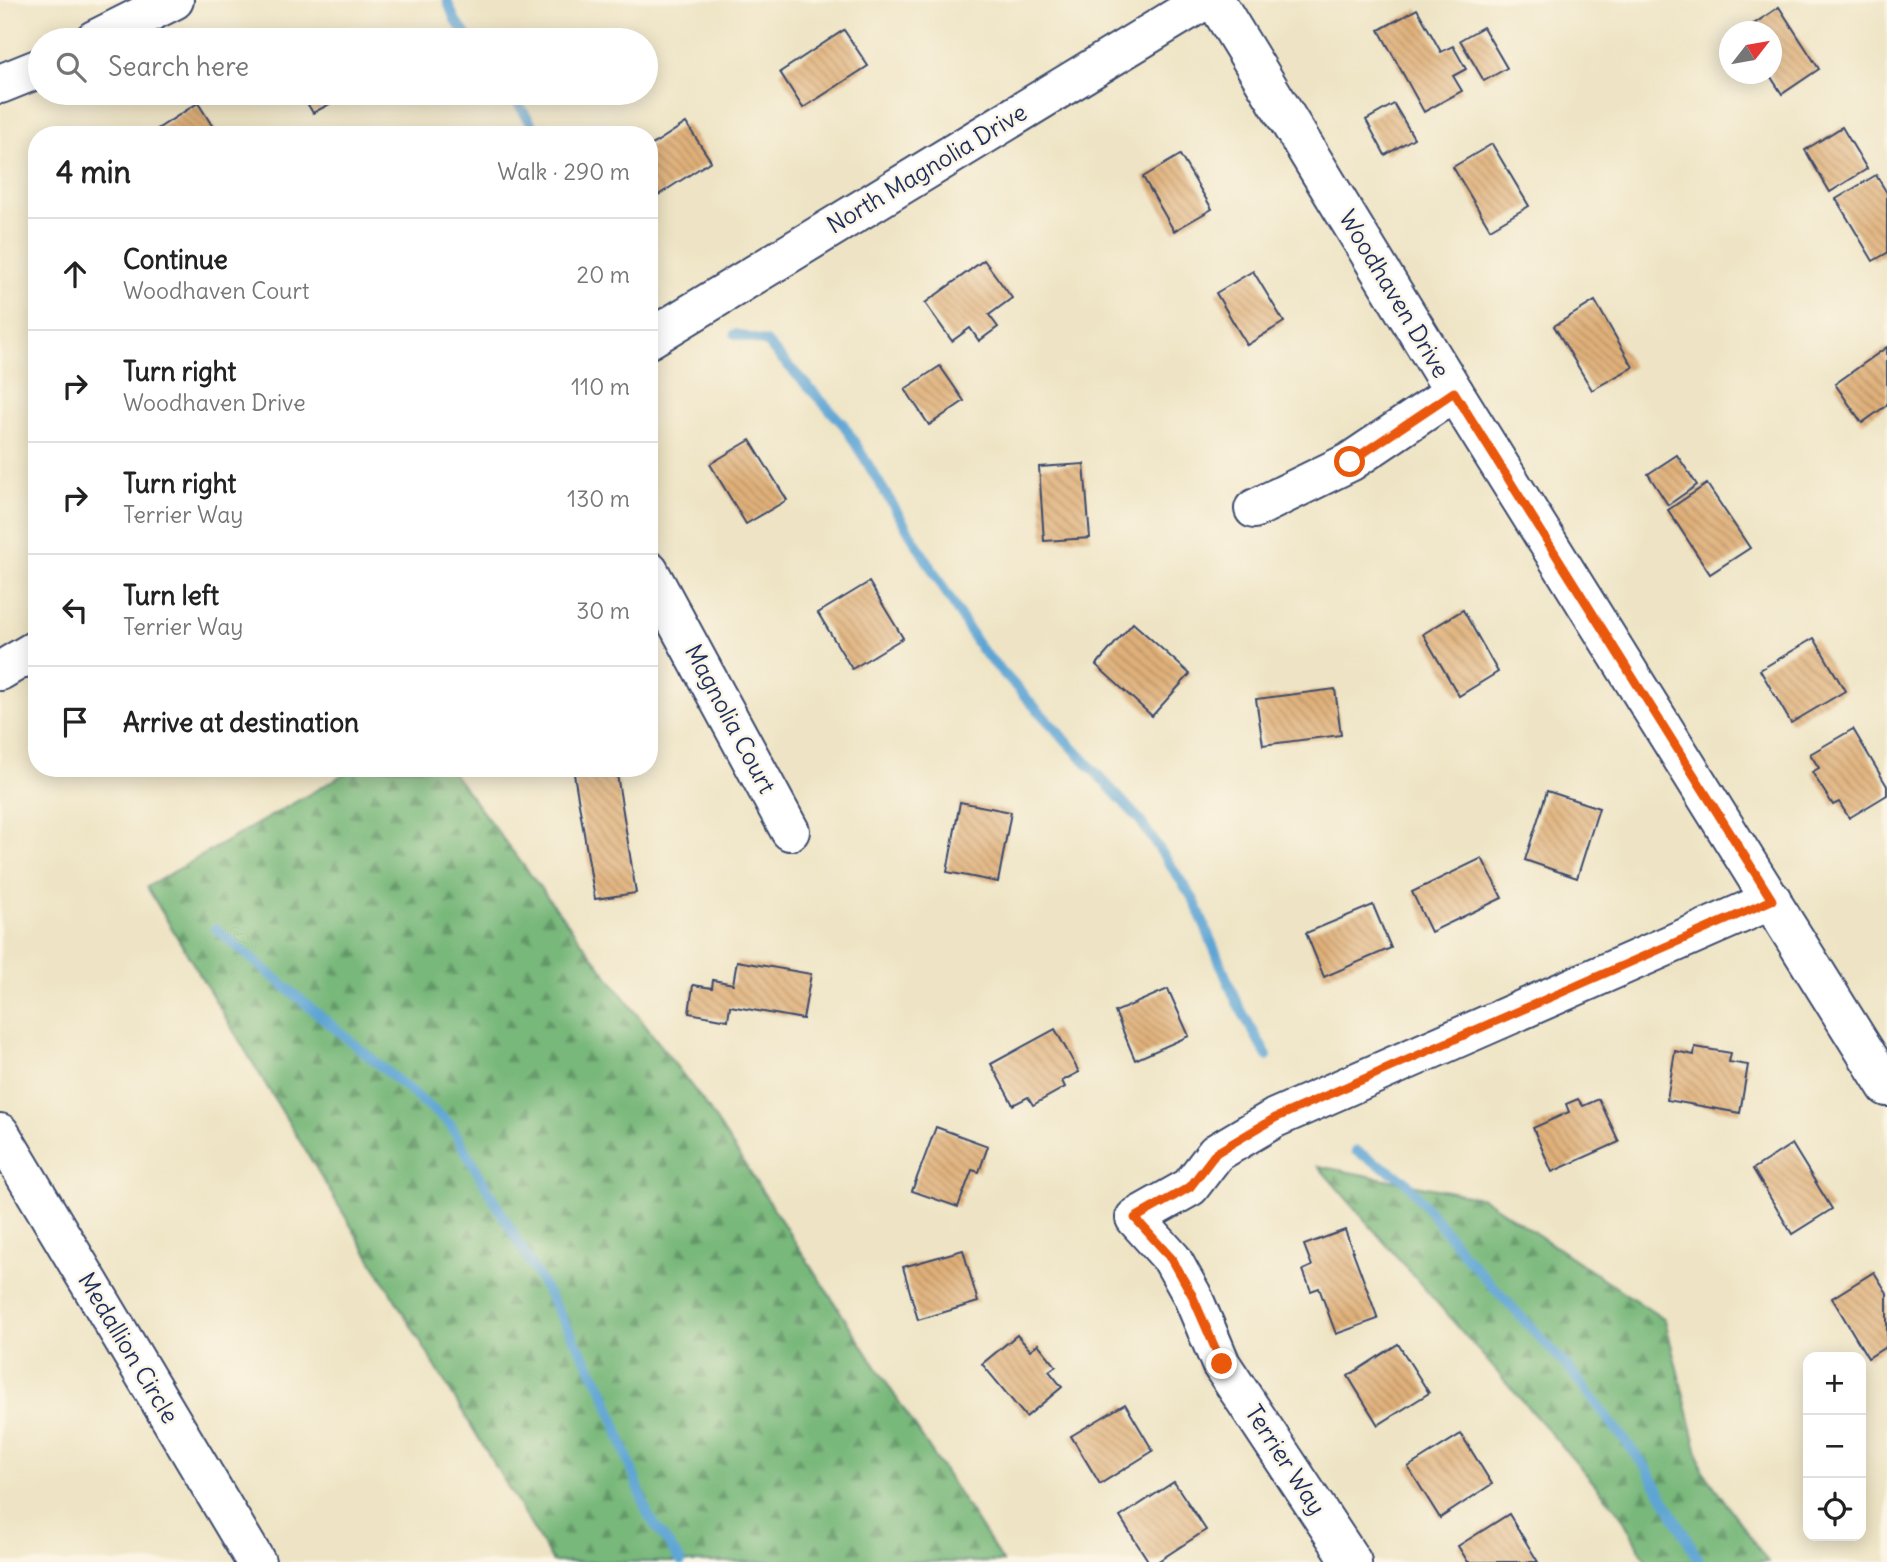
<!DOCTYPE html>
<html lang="en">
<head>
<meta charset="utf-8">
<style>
  body { margin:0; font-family:Delius,sans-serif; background:#f6f6f6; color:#222 }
  .controls { position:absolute; right:21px; bottom:21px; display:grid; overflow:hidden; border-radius:14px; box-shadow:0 4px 18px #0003 }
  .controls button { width:63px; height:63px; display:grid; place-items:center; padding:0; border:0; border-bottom:2px solid #e0e0e0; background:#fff; color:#222; font:35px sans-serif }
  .compass { position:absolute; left:1719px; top:21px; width:63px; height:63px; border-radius:50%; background:#fff; box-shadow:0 4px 18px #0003; rotate:59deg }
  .stop { position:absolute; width:21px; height:21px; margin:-16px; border:5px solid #ea580c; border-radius:50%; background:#fff }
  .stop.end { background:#ea580c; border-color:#fff; box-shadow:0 2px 7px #0008 }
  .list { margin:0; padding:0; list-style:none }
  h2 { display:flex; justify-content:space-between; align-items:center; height:91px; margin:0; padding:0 28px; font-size:30px }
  h2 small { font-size:23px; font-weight:400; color:#767676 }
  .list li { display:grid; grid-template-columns:46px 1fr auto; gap:21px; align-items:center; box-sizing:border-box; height:112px; padding:0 28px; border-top:2px solid #e0e0e0 }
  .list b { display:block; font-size:26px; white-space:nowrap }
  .list p { margin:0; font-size:23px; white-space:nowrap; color:#767676 }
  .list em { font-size:23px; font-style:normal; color:#767676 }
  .icon { flex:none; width:38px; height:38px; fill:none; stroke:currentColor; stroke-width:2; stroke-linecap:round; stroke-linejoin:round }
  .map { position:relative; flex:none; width:1887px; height:1562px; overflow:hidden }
  .search { position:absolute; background:#fff; box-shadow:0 4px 18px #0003; left:28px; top:28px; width:630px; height:77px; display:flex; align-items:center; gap:18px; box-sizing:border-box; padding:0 24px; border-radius:38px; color:#767676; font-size:26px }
  .panel { position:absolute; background:#fff; box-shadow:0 4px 18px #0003; left:28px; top:126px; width:630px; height:651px; border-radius:28px }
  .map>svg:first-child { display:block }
</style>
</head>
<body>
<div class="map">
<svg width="1887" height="1562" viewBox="0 0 1887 1562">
  <defs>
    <pattern id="forest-firs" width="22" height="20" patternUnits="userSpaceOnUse" patternTransform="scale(1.75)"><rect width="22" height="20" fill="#78b87a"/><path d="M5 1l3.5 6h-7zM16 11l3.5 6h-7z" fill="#629667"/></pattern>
    <pattern id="building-back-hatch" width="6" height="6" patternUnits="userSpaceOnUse" patternTransform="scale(1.75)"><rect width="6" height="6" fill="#e0b079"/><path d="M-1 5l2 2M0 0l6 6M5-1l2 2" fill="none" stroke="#b59066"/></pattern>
  </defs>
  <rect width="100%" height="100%" fill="#fcf5e5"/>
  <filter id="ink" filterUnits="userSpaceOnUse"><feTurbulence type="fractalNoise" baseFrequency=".0143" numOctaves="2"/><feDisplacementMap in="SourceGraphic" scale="14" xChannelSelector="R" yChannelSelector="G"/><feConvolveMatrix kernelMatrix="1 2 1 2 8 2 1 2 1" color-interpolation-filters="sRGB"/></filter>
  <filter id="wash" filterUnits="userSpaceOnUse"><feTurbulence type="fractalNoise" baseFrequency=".00686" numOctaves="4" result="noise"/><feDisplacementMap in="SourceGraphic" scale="28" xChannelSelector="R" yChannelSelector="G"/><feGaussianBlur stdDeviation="1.57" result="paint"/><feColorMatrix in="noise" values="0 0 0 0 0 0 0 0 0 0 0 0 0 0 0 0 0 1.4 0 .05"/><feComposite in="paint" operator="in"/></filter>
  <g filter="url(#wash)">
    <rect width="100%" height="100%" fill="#eee4c5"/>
    <g fill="url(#forest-firs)" stroke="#4a746c" stroke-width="2">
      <path d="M355,768H449L706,1105L1003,1562H553L147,887Z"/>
      <path d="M1318,1166L1483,1198L1665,1320L1702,1469L1768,1562H1647L1619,1512Z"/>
    </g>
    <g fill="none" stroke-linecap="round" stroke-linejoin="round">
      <g stroke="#5ea5d4" stroke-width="10">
        <path d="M447,0L455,20L470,40"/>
        <path d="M511,93L539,135"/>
        <path d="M735,334L766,342L844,425L980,648L1139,819L1194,900L1236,1001L1267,1056"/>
        <path d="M216,929L450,1124L603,1389L648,1515L681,1562"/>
        <path d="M1356,1151L1405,1180L1465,1256L1571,1371L1647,1469L1700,1562"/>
      </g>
    </g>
    <g id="blocks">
      <g fill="url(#building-back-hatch)">
        <path d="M1779,7L1819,69L1782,94L1769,74H1772V32H1742Z"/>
        <path d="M1417,9L1441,52L1453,46L1466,69L1453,76L1462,91L1424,112L1379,30Z"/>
        <path d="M1483,27L1507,68L1484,81L1460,40Z"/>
        <path d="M356,28L363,40H333Z"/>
        <path d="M844,30L868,66L803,108L780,72Z"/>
        <path d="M301,93H350L313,113Z"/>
        <path d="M198,103L218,135H148Z"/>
        <path d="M1394,104L1414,138L1385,155L1366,120Z"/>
        <path d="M686,123L711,161L649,201V147Z"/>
        <path d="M1842,127L1867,169L1830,192L1805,150Z"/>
        <path d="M1492,144L1529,206L1490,229L1453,167Z"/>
        <path d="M1180,155L1212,209L1174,231L1143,177Z"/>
        <path d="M1876,175L1887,193V253L1873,261L1836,199Z"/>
        <path d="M984,260L1012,298L989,315L998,327L979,341L970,328L952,341L925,303Z"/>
        <path d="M1253,271L1284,322L1247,345L1216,293Z"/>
        <path d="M1595,301L1633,367L1592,390L1554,326Z"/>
        <path d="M1887,347V405L1862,423L1835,384Z"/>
        <path d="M940,366L964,401L929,425L905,389Z"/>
        <path d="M750,440L787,500L746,524L710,464Z"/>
        <path d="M1677,455L1697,485L1668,505L1648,474Z"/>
        <path d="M1084,464L1090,538L1044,541L1039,467Z"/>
        <path d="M1707,484L1750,548L1710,574L1668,510Z"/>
        <path d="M869,582L903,638L852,669L818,613Z"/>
        <path d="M1463,610L1498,672L1459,696L1423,634Z"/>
        <path d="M1133,623L1190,674L1152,716L1096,665Z"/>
        <path d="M1814,638L1845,691L1791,723L1760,670Z"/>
        <path d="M1335,689L1341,735L1263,745L1256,699Z"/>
        <path d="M1853,729L1887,786V795L1849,818L1839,802L1833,805L1812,772L1819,768L1810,754Z"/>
        <path d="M616,768L636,893L595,899L574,774Z"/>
        <path d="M1547,791L1599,808L1577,878L1525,860Z"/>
        <path d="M960,802L1011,812L998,882L947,872Z"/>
        <path d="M1482,858L1502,898L1431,932L1412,892Z"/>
        <path d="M1373,905L1391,948L1324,977L1306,933Z"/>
        <path d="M737,961L811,974L803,1019L730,1006L728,1020L689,1013L693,985L712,988L713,980L733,984Z"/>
        <path d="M1168,989L1189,1036L1135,1060L1115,1012Z"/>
        <path d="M1055,1029L1079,1072L1062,1081L1065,1087L1033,1105L1028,1097L1013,1105L991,1064Z"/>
        <path d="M1695,1047L1731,1053L1729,1062L1748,1065L1740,1113L1667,1100L1675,1051L1694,1055Z"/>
        <path d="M1578,1099L1583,1106L1599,1099L1619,1142L1552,1172L1533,1128L1569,1112L1566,1104Z"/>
        <path d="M936,1127L988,1146L979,1172L972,1170L958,1207L912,1191Z"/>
        <path d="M1792,1144L1832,1209L1792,1234L1753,1169Z"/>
        <path d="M1345,1230L1378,1319L1336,1334L1319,1288L1311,1291L1303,1270L1312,1266L1304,1245Z"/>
        <path d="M963,1250L978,1302L918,1320L903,1267Z"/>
        <path d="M1874,1272L1887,1293V1346L1868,1358L1832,1298Z"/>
        <path d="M1017,1335L1030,1350L1038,1344L1056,1366L1049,1371L1062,1387L1026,1417L982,1364Z"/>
        <path d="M1398,1344L1429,1393L1378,1425L1348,1376Z"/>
        <path d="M1125,1404L1153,1451L1100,1484L1071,1436Z"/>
        <path d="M1461,1434L1492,1484L1440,1518L1408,1467Z"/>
        <path d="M1174,1482L1206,1530L1157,1562H1149L1120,1517Z"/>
        <path d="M1509,1514L1538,1562H1468L1458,1546Z"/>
      </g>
    </g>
  </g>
  <g filter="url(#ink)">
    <use href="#blocks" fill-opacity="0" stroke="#3b4a6d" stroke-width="2"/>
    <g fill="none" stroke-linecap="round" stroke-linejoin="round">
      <defs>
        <g id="minor">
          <path d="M1215,0L1454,392L1887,1087"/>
          <path d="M94,40L174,0"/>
          <path d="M0,84L40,68"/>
          <path d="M649,339L1205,0"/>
          <path d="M1254,509L1350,462L1454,392"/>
          <path d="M649,571L790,831"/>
          <path d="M0,671L37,649"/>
          <path d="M0,1133L256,1562"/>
          <path d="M1352,1562L1221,1364L1192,1295L1172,1259L1135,1218L1190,1187L1216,1153L1275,1118L1772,900"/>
        </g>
      </defs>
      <use href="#minor" stroke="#3b4a6d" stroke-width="42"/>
      <use href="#minor" stroke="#fff" stroke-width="38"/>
    </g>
  </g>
  <g fill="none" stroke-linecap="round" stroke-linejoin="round" filter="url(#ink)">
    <path stroke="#ea580c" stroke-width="9" d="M1222,1364L1192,1295L1172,1259L1135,1218L1190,1187L1216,1153L1275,1118L1772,900L1454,392L1350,462"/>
  </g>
  <g text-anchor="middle" stroke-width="5" stroke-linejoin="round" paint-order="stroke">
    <g font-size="24" fill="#1b2f5e" stroke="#fcf5e5">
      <text transform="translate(927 169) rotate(-31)" y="8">North Magnolia Drive</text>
      <text transform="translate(1394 294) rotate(59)" y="8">Woodhaven Drive</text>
      <text transform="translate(730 719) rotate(62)" y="8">Magnolia Court</text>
      <text transform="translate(128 1348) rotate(59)" y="8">Medallion Circle</text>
      <text transform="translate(1285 1460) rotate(57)" y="8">Terrier Way</text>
    </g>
  </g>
</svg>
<div class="controls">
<button>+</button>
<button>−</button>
<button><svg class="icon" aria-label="locate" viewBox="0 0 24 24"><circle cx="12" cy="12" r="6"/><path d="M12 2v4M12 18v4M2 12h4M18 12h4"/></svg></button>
</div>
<svg class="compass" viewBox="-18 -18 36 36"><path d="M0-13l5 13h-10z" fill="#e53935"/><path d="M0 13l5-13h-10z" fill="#767676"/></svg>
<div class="stop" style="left:1350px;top:462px"></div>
<div class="stop end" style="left:1222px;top:1364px"></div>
<div class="search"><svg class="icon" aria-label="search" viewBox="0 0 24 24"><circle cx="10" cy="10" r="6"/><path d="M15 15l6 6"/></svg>Search here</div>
<section class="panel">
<h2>4 min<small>Walk · 290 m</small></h2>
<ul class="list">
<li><svg class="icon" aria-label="ahead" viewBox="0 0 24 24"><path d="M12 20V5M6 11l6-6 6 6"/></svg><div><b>Continue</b><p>Woodhaven Court</p></div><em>20 m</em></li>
<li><svg class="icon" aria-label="right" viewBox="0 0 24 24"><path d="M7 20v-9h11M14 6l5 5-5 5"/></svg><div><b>Turn right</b><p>Woodhaven Drive</p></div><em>110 m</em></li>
<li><svg class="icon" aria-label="right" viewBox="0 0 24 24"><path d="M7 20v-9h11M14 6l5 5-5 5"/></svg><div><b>Turn right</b><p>Terrier Way</p></div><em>130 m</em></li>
<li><svg class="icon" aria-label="left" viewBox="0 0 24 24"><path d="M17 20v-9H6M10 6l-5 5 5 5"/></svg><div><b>Turn left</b><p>Terrier Way</p></div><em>30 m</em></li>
<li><svg class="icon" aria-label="arrive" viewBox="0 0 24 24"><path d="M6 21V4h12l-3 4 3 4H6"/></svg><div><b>Arrive at destination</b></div></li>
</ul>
</section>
</div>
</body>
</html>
